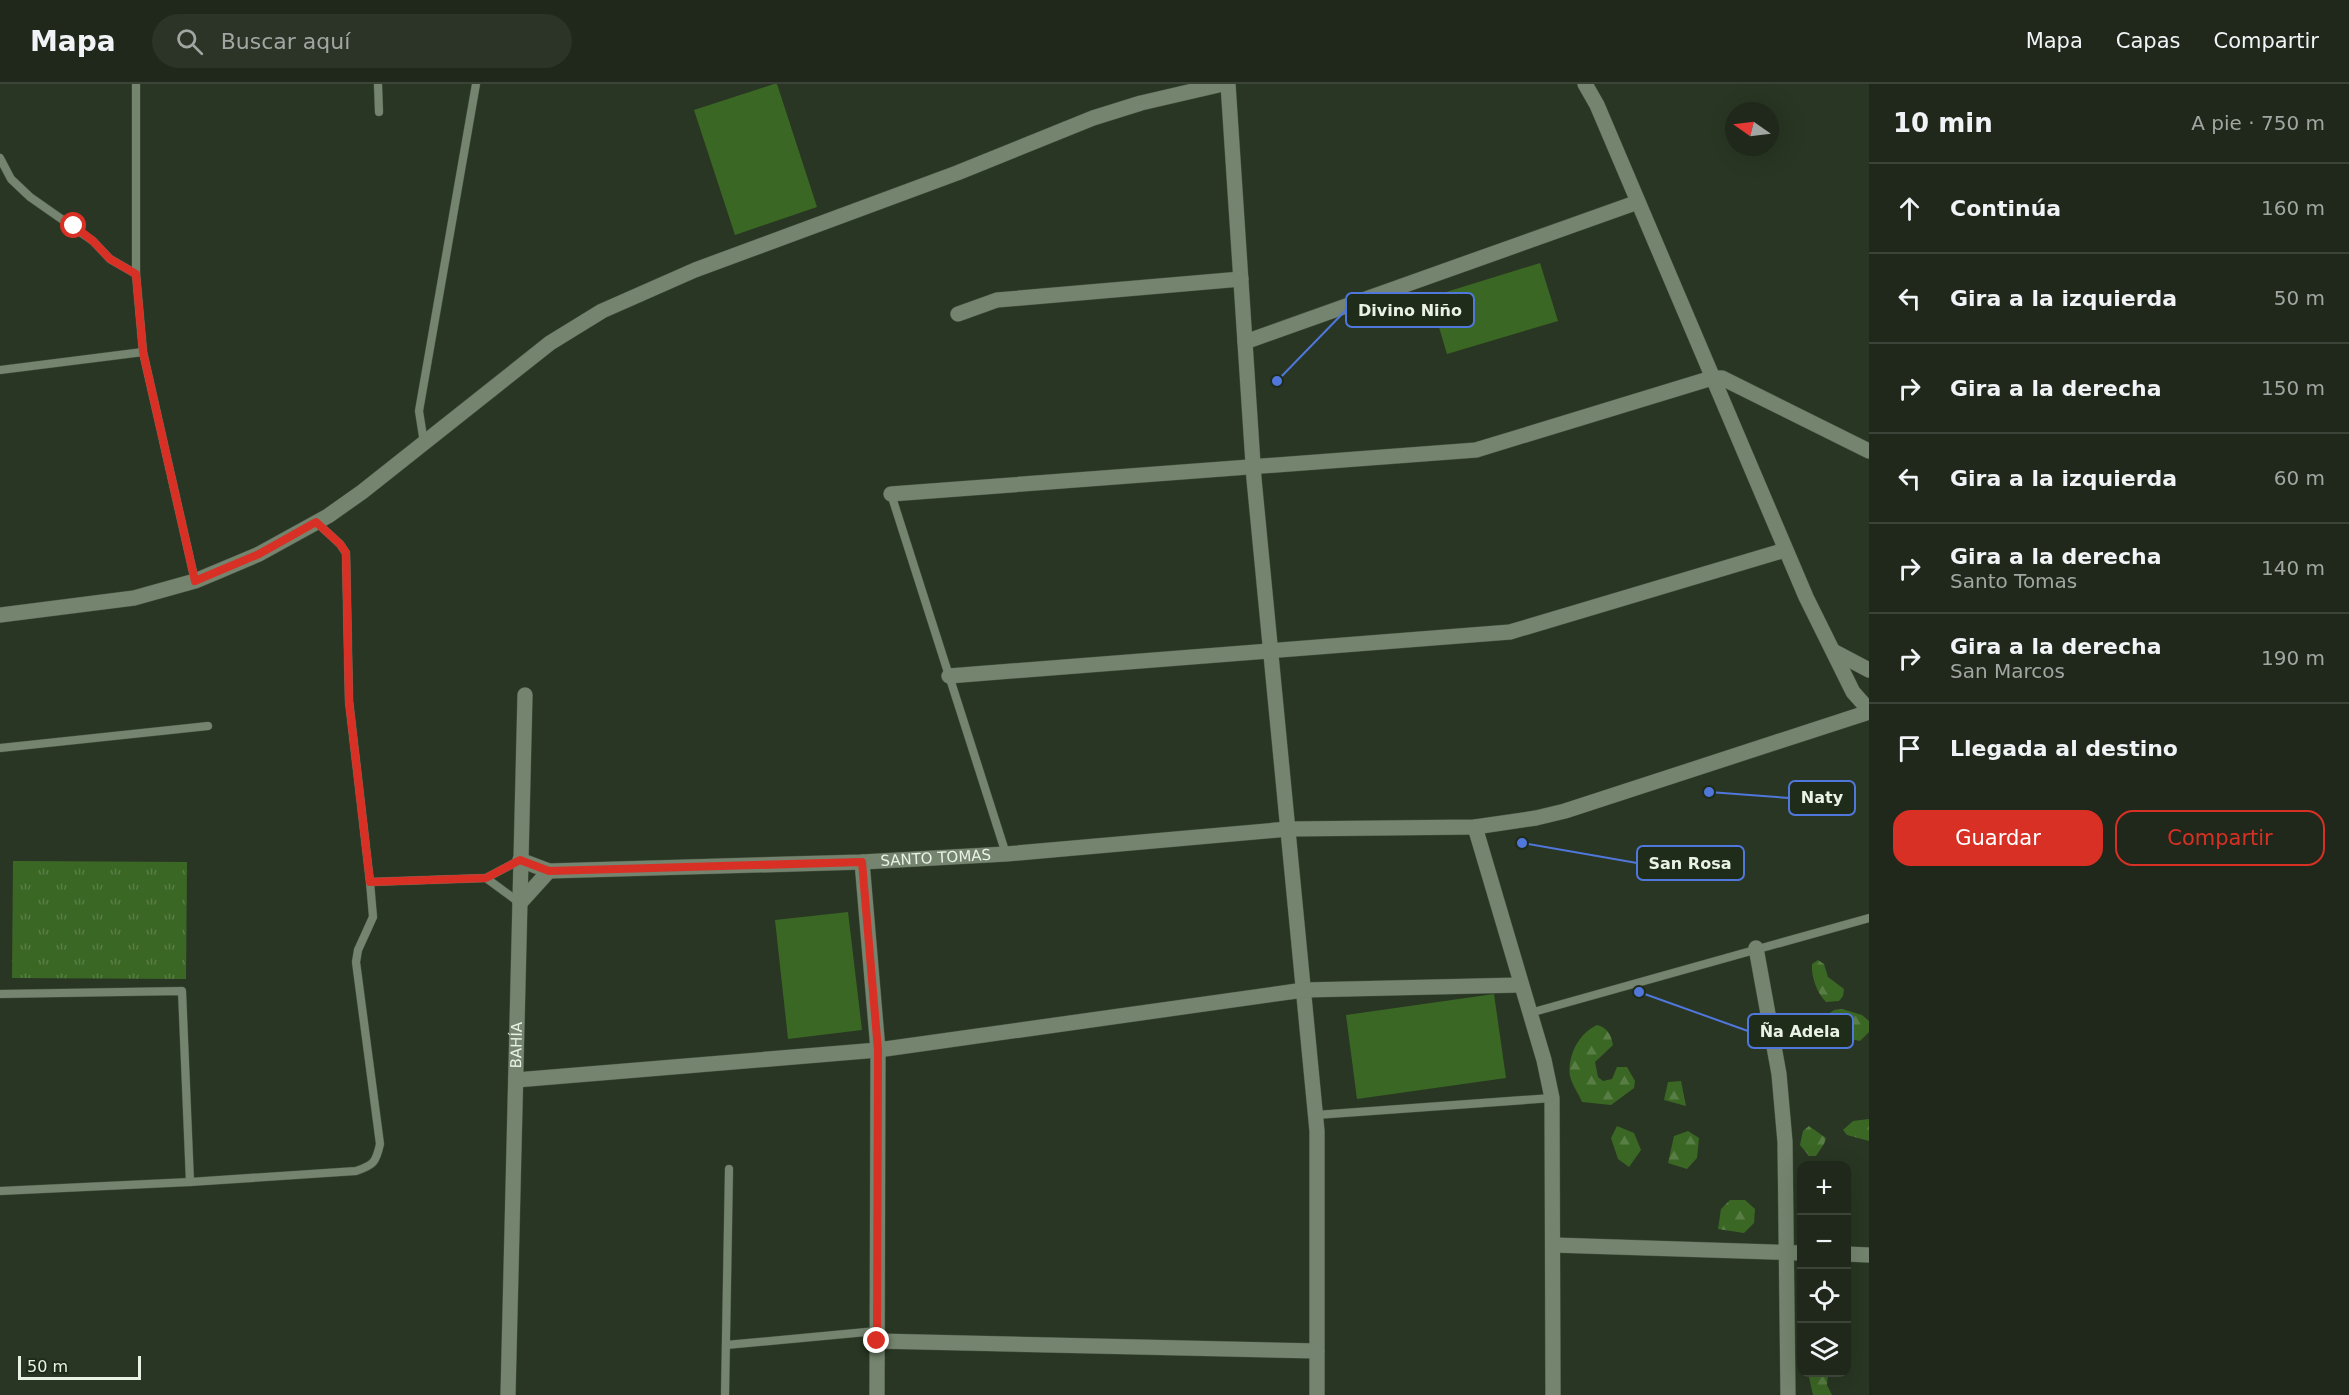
<!DOCTYPE html>
<html lang="es">
<head>
<meta charset="utf-8">
<style>
  body { margin:0; font-family:"DejaVu Sans",sans-serif; background:#2c3427; color:#f1f3f6 }
  .controls { position:absolute; right:18px; bottom:18px; display:grid; overflow:hidden; border-radius:12px; box-shadow:0 6px 24px #0002 }
  .controls button { width:54px; height:54px; display:grid; place-items:center; padding:0; border:0; border-bottom:2px solid #3c4439; background:#1f281a; color:#f1f3f6; font:30px sans-serif }
  .compass { position:absolute; left:1725px; top:18px; width:54px; height:54px; border-radius:50%; background:#1f281a; box-shadow:0 6px 24px #0002; rotate:284deg }
  .scale { position:absolute; left:18px; bottom:15px; width:123px; box-sizing:border-box; padding-left:6px; border:3px solid #eaf2e6; border-top:0; font-size:16px; line-height:21px; white-space:nowrap; color:#eaf2e6; -webkit-text-stroke:4px #1f2c1a; paint-order:stroke }
  .stop { position:absolute; width:18px; height:18px; margin:-14px; border:4px solid #d93025; border-radius:50%; background:#fff }
  .stop.end { background:#d93025; border-color:#fff; box-shadow:0 2px 6px #0008 }
  .list { margin:0; padding:0; list-style:none }
  h2 { display:flex; justify-content:space-between; align-items:center; height:78px; margin:0; padding:0 24px; font-size:26px }
  h2 small { font-size:20px; font-weight:400; color:#a1a6a2 }
  .list li { display:grid; grid-template-columns:39px 1fr auto; gap:18px; align-items:center; box-sizing:border-box; height:90px; padding:0 24px; border-top:2px solid #3c4439 }
  .list b { display:block; font-size:22px; white-space:nowrap }
  .list p { margin:0; font-size:20px; white-space:nowrap; color:#a1a6a2 }
  .list em { font-size:20px; font-style:normal; color:#a1a6a2 }
  .actions { display:flex; gap:12px; padding:18px 24px }
  .actions a { flex:1; padding:14px 0; border:2px solid #d93025; border-radius:18px; text-align:center; font-size:21px; color:#d93025 }
  .actions .main { background:#d93025; color:#fff }
  .icon { flex:none; width:33px; height:33px; fill:none; stroke:currentColor; stroke-width:2; stroke-linecap:round; stroke-linejoin:round }
  .map { position:relative; flex:none; width:1869px; height:1311px; overflow:hidden }
  header { display:flex; align-items:center; gap:36px; box-sizing:border-box; height:84px; padding:0 30px; background:#1f281a; border-bottom:2px solid #3c4439 }
  header strong { font-size:28px }
  nav { display:flex; gap:33px; margin-inline-start:auto; font-size:21px }
  .search { width:420px; height:54px; background:#2c3427; display:flex; align-items:center; gap:15px; box-sizing:border-box; padding:0 21px; border-radius:33px; color:#a1a6a2; font-size:22px }
  main { display:flex }
  aside { flex:1; background:#1f281a }
  .map>svg:first-child { display:block }
</style>
</head>
<body>
<header>
<strong>Mapa</strong>
<div class="search"><svg class="icon" aria-label="search" viewBox="0 0 24 24"><circle cx="10" cy="10" r="6"/><path d="M15 15l6 6"/></svg>Buscar aquí</div>
<nav><a>Mapa</a><a>Capas</a><a>Compartir</a></nav>
</header>
<main>
<div class="map">
<svg width="1869" height="1311" viewBox="0 0 1869 1311">
  <defs>
    <pattern id="forest-firs" width="22" height="20" patternUnits="userSpaceOnUse" patternTransform="scale(1.5)"><rect width="22" height="20" fill="#3b6725"/><path d="M5 1l3.5 6h-7zM16 11l3.5 6h-7z" fill="#587d45"/></pattern>
    <pattern id="park-tufts" width="24" height="20" patternUnits="userSpaceOnUse" patternTransform="scale(1.5)"><rect width="24" height="20" fill="#3b6725"/><path d="M3 7l-1-3M5 7V3M7 7l1-3M15 17l-1-3M17 17v-4M19 17l1-3" fill="none" stroke="#587d45"/></pattern>
  </defs>
  <rect width="100%" height="100%" fill="#293623"/>
  <g fill="#3b6725">
    <path d="M774,0H777L817,123L735,151L694,26Z"/>
    <path d="M1540,179L1558,237L1447,270L1430,213Z"/>
    <path d="M848,828L862,946L788,955L775,836Z"/>
    <path d="M1494,910L1506,994L1357,1015L1346,931Z"/>
  </g>
  <g fill="url(#forest-firs)">
    <path d="M1818,876L1824,880L1828,893L1844,905L1843,912L1839,917L1826,918C1817,909 1811,893 1812,880Z"/>
    <path d="M1842,925L1862,931L1869,937V948L1860,957C1853,956 1851,954 1845,951C1834,946 1826,948 1824,933L1834,926Z"/>
    <path d="M1597,941C1608,944 1611,951 1613,961L1595,978L1598,993L1603,997L1612,995L1617,983H1627L1635,997L1634,1004L1611,1021L1582,1018C1579,1010 1572,1001 1570,992C1567,972 1579,949 1597,941Z"/>
    <path d="M1681,997L1686,1022L1664,1016L1668,998Z"/>
    <path d="M1869,1035V1057L1847,1051L1843,1046L1853,1037Z"/>
    <path d="M1617,1042L1634,1049L1641,1066L1629,1083L1618,1075L1611,1054Z"/>
    <path d="M1809,1042L1826,1054L1824,1060L1816,1072H1809L1800,1061L1803,1047Z"/>
    <path d="M1688,1047L1699,1054L1697,1074L1687,1085L1668,1079L1674,1052Z"/>
    <path d="M1730,1116H1745L1755,1125L1754,1139L1744,1149L1718,1145L1721,1125Z"/>
    <path d="M1808,1289H1828L1827,1301L1832,1311H1813Z"/>
  </g>
  <path fill="url(#park-tufts)" d="M13,777L187,778L186,895L12,894Z"/>
  <g fill="none" stroke-linecap="round" stroke-linejoin="round">
    <defs>
      <g id="service">
        <path d="M136,0V190L143,268L195,497"/>
        <path d="M378,0L379,28"/>
        <path d="M0,74L11,95L30,113L93,157L110,175L136,190"/>
        <path d="M0,286L143,268"/>
        <path d="M424,359L419,327L476,0"/>
        <path d="M891,410L1006,770"/>
        <path d="M316,438L340,460L346,469L349,617L370,798L486,794L520,776"/>
        <path d="M0,664L208,642"/>
        <path d="M486,794L520,819"/>
        <path d="M0,910L182,907L190,1098"/>
        <path d="M1530,929L1869,834"/>
        <path d="M1316,1031L1552,1014"/>
        <path d="M0,1107L190,1098L356,1087C374,1081 376,1078 380,1060L356,878L358,866L373,833L370,798"/>
        <path d="M726,1261L877,1247"/>
        <path d="M725,1311L729,1085"/>
      </g>
      <g id="minor">
        <path d="M1228,0L1254,395L1317,1047V1311"/>
        <path d="M1585,0L1597,21L1806,513L1853,608L1869,626"/>
        <path d="M958,230L997,216L1241,195"/>
        <path d="M1245,258L1638,118"/>
        <path d="M891,410L1476,366L1712,294H1722L1869,367"/>
        <path d="M1833,567L1869,586"/>
        <path d="M949,592L1510,548L1785,466"/>
        <path d="M1475,743L1544,976L1552,1014L1553,1311"/>
        <path id="s1" d="M520,776L549,787L862,778L1006,770L1288,745L1475,743L1536,734L1565,727L1869,628"/>
        <path d="M862,778L878,966L877,1311"/>
        <path d="M520,819L549,787"/>
        <path d="M1756,864L1779,990L1785,1058L1788,1311"/>
        <path d="M516,996L878,966L1304,906L1520,901"/>
        <path d="M1553,1161L1802,1169"/>
        <path d="M1846,1170L1869,1171"/>
        <path d="M877,1257L1317,1267"/>
        <path id="s2" d="M508,1311L525,611"/>
      </g>
      <path id="tertiary" d="M0,531L134,514L195,497L219,487L259,470L328,432L362,408L550,259L602,227L695,186L957,89L1093,34L1141,19L1223,0"/>
    </defs>
    <use href="#service" stroke="#455140" stroke-width="9"/>
    <use href="#minor" stroke="#455140" stroke-width="16"/>
    <use href="#tertiary" stroke="#455140" stroke-width="16"/>
    <use href="#service" stroke="#74846e" stroke-width="8"/>
    <use href="#minor" stroke="#74846e" stroke-width="15"/>
    <use href="#tertiary" stroke="#74846e" stroke-width="15"/>
  </g>
  <g fill="none" stroke-linecap="round" stroke-linejoin="round">
    <path stroke="#d93025" stroke-width="8" d="M74,142L93,157L110,175L136,190L143,268L195,497L259,470L316,438L340,460L346,469L349,617L370,798L486,794L520,776L549,787L862,778L878,966L877,1257"/>
  </g>
  <g text-anchor="middle" stroke-width="6" stroke-linejoin="round" paint-order="stroke">
    <g font-size="15" fill="#eaf2e6" stroke="#1f2c1a">
      <text dy="5" stroke="none"><textPath href="#s1" startOffset="418">SANTO TOMAS</textPath></text>
      <text dy="5" stroke="none"><textPath href="#s2" startOffset="350">BAHÍA</textPath></text>
    </g>
  </g>
  <path fill="none" stroke="#5077dc" stroke-width="2" d="M1277 297L1346 226M1709 708L1789 714M1522 759L1637 779M1639 908L1748 947"/>
  <g fill="#5077dc" stroke="#1f2c1a" stroke-width="2">
    <circle cx="1277" cy="297" r="6"/>
    <circle cx="1709" cy="708" r="6"/>
    <circle cx="1522" cy="759" r="6"/>
    <circle cx="1639" cy="908" r="6"/>
  </g>
  <g fill="#1f2c1a" stroke="#5077dc" stroke-width="2">
    <rect x="1346" y="209" width="128" height="34" rx="6"/>
    <rect x="1789" y="697" width="66" height="34" rx="6"/>
    <rect x="1637" y="762" width="107" height="34" rx="6"/>
    <rect x="1748" y="930" width="105" height="34" rx="6"/>
  </g>
  <g font-size="16" text-anchor="middle" font-weight="bold" fill="#eaf2e6">
    <text x="1410" y="232">Divino Niño</text>
    <text x="1822" y="719">Naty</text>
    <text x="1690" y="785">San Rosa</text>
    <text x="1800" y="953">Ña Adela</text>
  </g>
</svg>
<div class="controls">
<button>+</button>
<button>−</button>
<button><svg class="icon" aria-label="locate" viewBox="0 0 24 24"><circle cx="12" cy="12" r="6"/><path d="M12 2v4M12 18v4M2 12h4M18 12h4"/></svg></button>
<button><svg class="icon" aria-label="layers" viewBox="0 0 24 24"><path d="M12 4l9 5-9 5-9-5zM3 14l9 5 9-5"/></svg></button>
</div>
<svg class="compass" viewBox="-18 -18 36 36"><path d="M0-13l5 13h-10z" fill="#e53935"/><path d="M0 13l5-13h-10z" fill="#a1a6a2"/></svg>
<div class="scale">50 m</div>
<div class="stop" style="left:74px;top:142px"></div>
<div class="stop end" style="left:877px;top:1257px"></div>
</div>
<aside>
<h2>10 min<small>A pie · 750 m</small></h2>
<ul class="list">
<li><svg class="icon" aria-label="ahead" viewBox="0 0 24 24"><path d="M12 20V5M6 11l6-6 6 6"/></svg><div><b>Continúa</b></div><em>160 m</em></li>
<li><svg class="icon" aria-label="left" viewBox="0 0 24 24"><path d="M17 20v-9H6M10 6l-5 5 5 5"/></svg><div><b>Gira a la izquierda</b></div><em>50 m</em></li>
<li><svg class="icon" aria-label="right" viewBox="0 0 24 24"><path d="M7 20v-9h11M14 6l5 5-5 5"/></svg><div><b>Gira a la derecha</b></div><em>150 m</em></li>
<li><svg class="icon" aria-label="left" viewBox="0 0 24 24"><path d="M17 20v-9H6M10 6l-5 5 5 5"/></svg><div><b>Gira a la izquierda</b></div><em>60 m</em></li>
<li><svg class="icon" aria-label="right" viewBox="0 0 24 24"><path d="M7 20v-9h11M14 6l5 5-5 5"/></svg><div><b>Gira a la derecha</b><p>Santo Tomas</p></div><em>140 m</em></li>
<li><svg class="icon" aria-label="right" viewBox="0 0 24 24"><path d="M7 20v-9h11M14 6l5 5-5 5"/></svg><div><b>Gira a la derecha</b><p>San Marcos</p></div><em>190 m</em></li>
<li><svg class="icon" aria-label="arrive" viewBox="0 0 24 24"><path d="M6 21V4h12l-3 4 3 4H6"/></svg><div><b>Llegada al destino</b></div></li>
</ul>
<div class="actions"><a class="main">Guardar</a><a>Compartir</a></div>
</aside>
</main>
</body>
</html>
